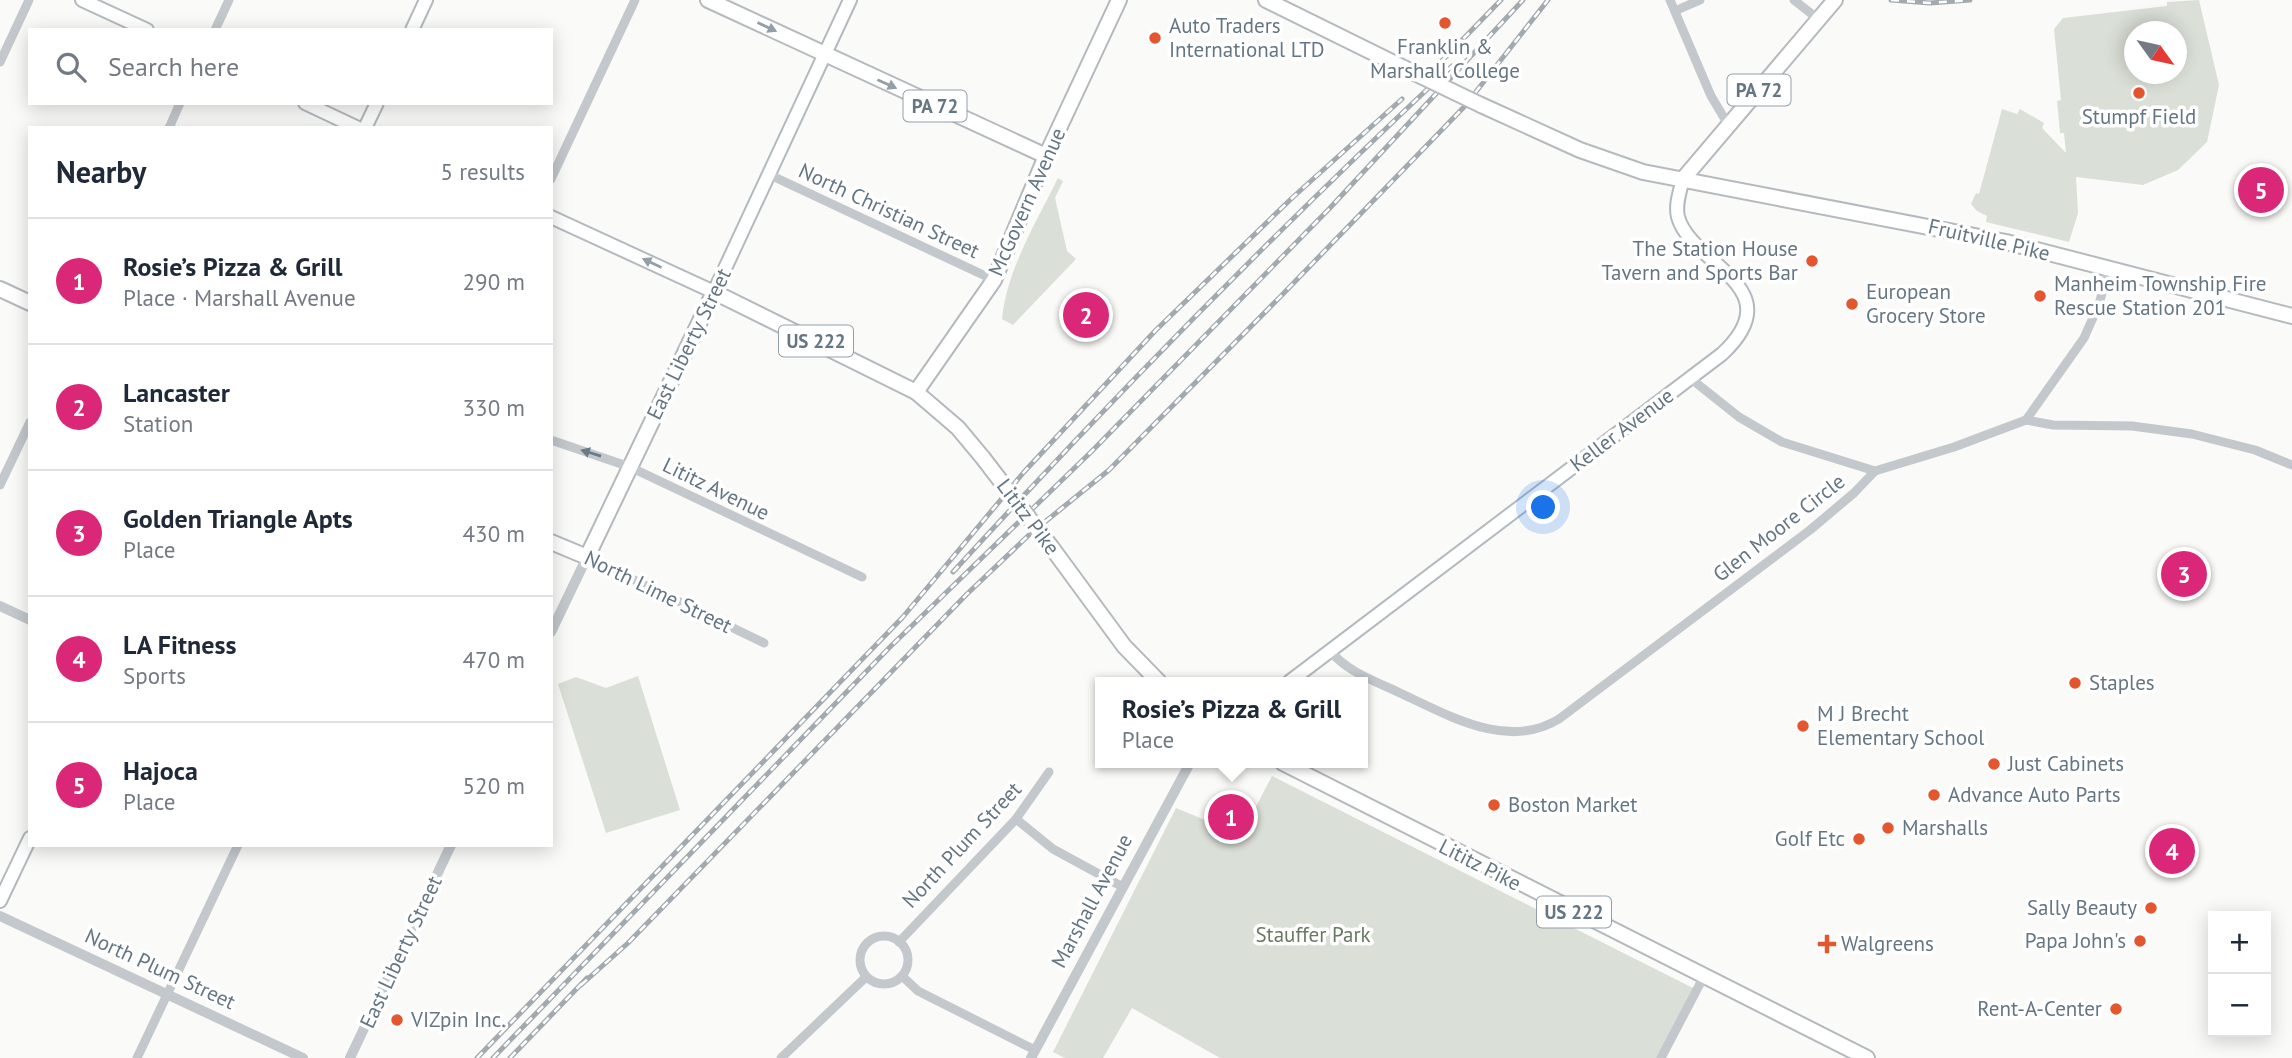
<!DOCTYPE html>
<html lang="en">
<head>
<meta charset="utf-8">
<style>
  body { margin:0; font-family:"PT Sans",sans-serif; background:#f6f6f7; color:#1f2937 }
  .controls { position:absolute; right:21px; bottom:21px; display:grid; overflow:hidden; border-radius:0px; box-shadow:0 4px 18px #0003 }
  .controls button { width:63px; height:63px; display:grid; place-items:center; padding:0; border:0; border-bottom:2px solid #e0e1e3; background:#fff; color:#1f2937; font:35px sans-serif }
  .compass { position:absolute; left:2124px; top:21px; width:63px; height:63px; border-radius:50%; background:#fff; box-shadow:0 4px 18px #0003; rotate:123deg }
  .you { position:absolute; left:1544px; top:508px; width:24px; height:24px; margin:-18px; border:5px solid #fff; border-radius:50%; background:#1a73e8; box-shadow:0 0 0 10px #1a73e833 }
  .badge { display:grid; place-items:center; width:46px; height:46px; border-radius:50%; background:#db2777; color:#fff; font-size:23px; font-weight:700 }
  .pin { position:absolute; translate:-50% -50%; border:4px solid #fff; box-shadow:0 2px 7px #0006 }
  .popup { position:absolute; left:1095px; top:677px; width:273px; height:91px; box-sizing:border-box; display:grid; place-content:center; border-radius:0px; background:#fff; filter:drop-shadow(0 2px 5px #0005); font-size:23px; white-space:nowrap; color:#747a83 }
  .popup b { font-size:26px; color:#1f2937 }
  .popup::after { content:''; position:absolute; left:50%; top:100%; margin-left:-14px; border:14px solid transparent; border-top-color:#fff }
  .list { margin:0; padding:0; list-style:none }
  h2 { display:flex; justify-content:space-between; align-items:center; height:91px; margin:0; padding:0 28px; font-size:30px }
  h2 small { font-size:23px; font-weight:400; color:#747a83 }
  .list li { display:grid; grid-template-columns:46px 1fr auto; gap:21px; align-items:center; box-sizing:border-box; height:126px; padding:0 28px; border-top:2px solid #e0e1e3 }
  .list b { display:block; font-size:26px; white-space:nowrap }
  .list p { margin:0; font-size:23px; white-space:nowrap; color:#747a83 }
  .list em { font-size:23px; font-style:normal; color:#747a83 }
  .icon { flex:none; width:38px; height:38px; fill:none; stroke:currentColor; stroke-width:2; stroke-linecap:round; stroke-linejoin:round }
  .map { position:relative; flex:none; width:2292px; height:1058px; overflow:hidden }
  .search { position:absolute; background:#fff; box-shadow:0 4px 18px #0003; left:28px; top:28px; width:525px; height:77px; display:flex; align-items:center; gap:18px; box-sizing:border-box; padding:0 24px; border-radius:0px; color:#747a83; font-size:26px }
  .panel { position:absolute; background:#fff; box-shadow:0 4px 18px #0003; left:28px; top:126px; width:525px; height:721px; border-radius:0px }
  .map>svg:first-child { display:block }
</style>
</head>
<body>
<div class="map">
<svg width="2292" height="1058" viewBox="0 0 2292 1058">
  <rect width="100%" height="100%" fill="#fafaf8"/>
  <g fill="#dadfd7" fill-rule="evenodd">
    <path d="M2199,0L2219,85L2207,142L2178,170L2143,185L2076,177L2078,213L2069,242L1986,222L1987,216L1977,211L1971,204L1976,193L1979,194L2002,109L2017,114L2020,109L2044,123L2042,128L2066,153L2064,133H2060L2057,101L2061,100L2054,29L2063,18L2167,6V2ZM2134,32H2176V74H2134Z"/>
    <path d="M1058,178L1063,181L1055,198L1067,251L1076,259L1013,325L1002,319C1007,269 1036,223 1058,178Z"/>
    <path d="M638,676L680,810L606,833L558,684L576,677L606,688Z"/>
    <path d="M1272,776L1697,990L1661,1058H1220L1132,1008L1103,1058H1065L1053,1052L1176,808L1241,835Z"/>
  </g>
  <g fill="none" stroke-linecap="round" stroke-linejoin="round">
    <defs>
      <g id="secondary">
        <path d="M82,0L147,30"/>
        <path d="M412,30L426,0"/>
        <path d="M305,103L358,128"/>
        <path d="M365,128L377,103"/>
        <path d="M551,217L714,292L850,0"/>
        <path d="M1289,682L1722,354C1794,287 1691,265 1678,217C1675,205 1680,191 1683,179"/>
        <path d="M0,901L30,838"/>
      </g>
      <g id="primary">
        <path d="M708,0L1046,156"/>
        <path d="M1266,0L1404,68"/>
        <path d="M1481,105L1580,150L1643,172L2006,242L2292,316"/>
        <path d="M1683,179L1835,0"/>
      </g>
      <g id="trunk">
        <path d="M0,289L30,303"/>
        <path d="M916,392L994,280L1046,156L1119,0"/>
        <path d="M551,542L587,557L714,292L916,392L958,428L983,458"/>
        <path d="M1052,548L1124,646L1159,682"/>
        <path d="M1283,763L1867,1058"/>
      </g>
    </defs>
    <use href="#secondary" stroke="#b3babf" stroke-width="16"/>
    <use href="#primary" stroke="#b5babe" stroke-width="18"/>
    <use href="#trunk" stroke="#b4b9bd" stroke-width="18"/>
    <g stroke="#c3c8cc" stroke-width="9">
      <path d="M1670,0L1711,96L1729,126"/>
      <path d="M1794,0L1818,19"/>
      <path d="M1675,11L1700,0"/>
      <path d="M215,30L229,0"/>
      <path d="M0,62L29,0"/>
      <path d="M169,128L180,103"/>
      <path d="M768,174L994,280"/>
      <path d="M551,179L635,0"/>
      <path d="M1690,378L1739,417L1782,442L1875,471"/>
      <path d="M2026,420L2084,338L2099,304L2109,268"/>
      <path d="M551,440L630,467L862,577"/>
      <path d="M0,485L30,422"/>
      <path d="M587,557L764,643"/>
      <path d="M1330,651C1349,673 1375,681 1400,693C1448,715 1507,751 1559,719L1810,530L1854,493L1875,471L1954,447L2026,420L2053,425L2132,426L2192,434L2255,450L2292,465"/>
      <path d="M1016,819L1053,849L1121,886"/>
      <circle cx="884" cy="960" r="24"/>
      <path d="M899,942L1016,819L1049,772"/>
      <path d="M902,976L918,991L1035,1050"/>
      <path d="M137,1058L238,845"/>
      <path d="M781,1058L866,977"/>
      <path d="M1661,1058L1703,978"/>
    </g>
    <g stroke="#c3c8cc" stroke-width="10">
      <path d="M0,606L30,620"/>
      <path d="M551,632L587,557"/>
      <path d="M0,916L303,1058"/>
      <path d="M350,1058L451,845"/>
      <path d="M1031,1058L1190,763"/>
    </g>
    <use href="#secondary" stroke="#fff" stroke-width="12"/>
    <use href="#primary" stroke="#fff" stroke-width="14"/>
    <use href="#trunk" stroke="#fff" stroke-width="14"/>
    <defs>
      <g id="rail">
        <path d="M1891,0L1930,3L1970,0"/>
        <path d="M1430,73L1501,0"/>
        <path d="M953,572C1113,397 1279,228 1452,66"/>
        <path d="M581,985L628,943L967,594L1030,534L1109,470L1281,296L1464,107L1548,0"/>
        <path d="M477,1058L902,618L1024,472L1155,331L1292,198L1402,99"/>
        <path d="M493,1058L890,647L1092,451L1329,209L1523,0"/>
        <path d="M510,1058L587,978"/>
      </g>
    </defs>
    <use href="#rail" stroke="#a2aab0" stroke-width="5"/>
    <use href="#rail" stroke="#fff" stroke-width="2.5" stroke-dasharray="8" stroke-linecap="butt"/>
    <defs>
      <path id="primary-bridge" d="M1404,68L1481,105"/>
      <path id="trunk-bridge" d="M983,458L1052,548"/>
    </defs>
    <use href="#primary-bridge" stroke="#b5babe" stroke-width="18" stroke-linecap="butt"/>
    <use href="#trunk-bridge" stroke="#b4b9bd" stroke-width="18" stroke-linecap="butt"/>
    <use href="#primary-bridge" stroke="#fff" stroke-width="14"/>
    <use href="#trunk-bridge" stroke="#fff" stroke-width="14"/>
  </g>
  <defs><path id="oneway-solid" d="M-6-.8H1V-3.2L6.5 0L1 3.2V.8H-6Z" transform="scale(1.75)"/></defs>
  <g fill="#939fa8">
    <use href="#oneway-solid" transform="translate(767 27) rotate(25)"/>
    <use href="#oneway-solid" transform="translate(887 84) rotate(24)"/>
    <use href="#oneway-solid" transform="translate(652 263) rotate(-155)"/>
  </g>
  <use fill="#6a7a87" href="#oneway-solid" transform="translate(591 453) rotate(-163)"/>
  <g fill="#e4572e" stroke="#fff" stroke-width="2.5">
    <circle cx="1445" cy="23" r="7"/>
    <circle cx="1155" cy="38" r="7"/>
    <circle cx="2139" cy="93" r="7"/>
    <circle cx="1812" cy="261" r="7"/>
    <circle cx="2040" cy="296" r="7"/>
    <circle cx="1852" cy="304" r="7"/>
    <circle cx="2075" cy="683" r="7"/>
    <circle cx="1803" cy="726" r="7"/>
    <circle cx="1994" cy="764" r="7"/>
    <circle cx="1934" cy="795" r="7"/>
    <circle cx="1494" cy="805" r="7"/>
    <circle cx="1888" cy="828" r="7"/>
    <circle cx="1859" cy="839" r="7"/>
    <circle cx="2151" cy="908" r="7"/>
    <circle cx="2140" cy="941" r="7"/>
    <path d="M1823.5 933.5h7v7h7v7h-7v7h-7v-7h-7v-7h7z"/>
    <circle cx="2116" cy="1009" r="7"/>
    <circle cx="397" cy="1020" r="7"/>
  </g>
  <g text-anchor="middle" stroke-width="7" stroke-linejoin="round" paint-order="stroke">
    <g fill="#fff" stroke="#939fa8" stroke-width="2">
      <rect x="1727.5" y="74.5" width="63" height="31" rx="5"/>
      <rect x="903.5" y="90.5" width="63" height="31" rx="5"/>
      <rect x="779" y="325.5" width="74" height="31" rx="5"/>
      <rect x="1537" y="896.5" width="74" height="31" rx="5"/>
    </g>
    <g font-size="19" font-weight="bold" fill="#657683">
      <text x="1759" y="97">PA 72</text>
      <text x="935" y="113">PA 72</text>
      <text x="816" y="348">US 222</text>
      <text x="1574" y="919">US 222</text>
    </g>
    <g font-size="21" fill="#657683" stroke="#fff" text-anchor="start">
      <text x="1169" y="33">Auto Traders<tspan x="1169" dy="24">International LTD</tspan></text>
      <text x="1445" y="54" text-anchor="middle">Franklin &amp;<tspan x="1445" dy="24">Marshall College</tspan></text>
      <text x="2139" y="124" text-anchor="middle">Stumpf Field</text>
      <text x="1798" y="256" text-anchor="end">The Station House<tspan x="1798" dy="24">Tavern and Sports Bar</tspan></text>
      <text x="2054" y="291">Manheim Township Fire<tspan x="2054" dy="24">Rescue Station 201</tspan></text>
      <text x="1866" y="299">European<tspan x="1866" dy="24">Grocery Store</tspan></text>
      <text x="2089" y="690">Staples</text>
      <text x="1817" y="721">M J Brecht<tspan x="1817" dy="24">Elementary School</tspan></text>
      <text x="2008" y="771">Just Cabinets</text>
      <text x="1948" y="802">Advance Auto Parts</text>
      <text x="1508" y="812">Boston Market</text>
      <text x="1902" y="835">Marshalls</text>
      <text x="1845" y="846" text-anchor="end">Golf Etc</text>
      <text x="2137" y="915" text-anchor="end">Sally Beauty</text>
      <text x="2126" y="948" text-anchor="end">Papa John's</text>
      <text x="1841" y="951">Walgreens</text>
      <text x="2102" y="1016" text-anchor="end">Rent-A-Center</text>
      <text x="411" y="1027">VIZpin Inc.</text>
    </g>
    <g font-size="21" fill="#657683" stroke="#fff">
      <text transform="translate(1027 202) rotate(-66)" y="7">McGovern Avenue</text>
      <text transform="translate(889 211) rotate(25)" y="7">North Christian Street</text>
      <text transform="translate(1989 240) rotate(13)" y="7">Fruitville Pike</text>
      <text transform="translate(689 344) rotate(-64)" y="7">East Liberty Street</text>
      <text transform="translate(1622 430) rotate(-37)" y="7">Keller Avenue</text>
      <text transform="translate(716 489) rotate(26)" y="7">Lititz Avenue</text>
      <text transform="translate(1028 517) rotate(53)" y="7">Lititz Pike</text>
      <text transform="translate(1779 528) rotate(-38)" y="7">Glen Moore Circle</text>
      <text transform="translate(658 592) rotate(26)" y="7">North Lime Street</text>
      <text transform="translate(962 845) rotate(-47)" y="7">North Plum Street</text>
      <text transform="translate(1480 865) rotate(27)" y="7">Lititz Pike</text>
      <text transform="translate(1092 901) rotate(-62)" y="7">Marshall Avenue</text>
      <text transform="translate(401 952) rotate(-65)" y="7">East Liberty Street</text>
      <text transform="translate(160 969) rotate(25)" y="7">North Plum Street</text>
    </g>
    <g font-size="21" fill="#687a64" stroke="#fff">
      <text x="1313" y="942">Stauffer Park</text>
    </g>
  </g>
</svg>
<div class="controls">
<button>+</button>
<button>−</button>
</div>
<svg class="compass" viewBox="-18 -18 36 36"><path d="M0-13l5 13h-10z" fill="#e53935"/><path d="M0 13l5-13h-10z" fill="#747a83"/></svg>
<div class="you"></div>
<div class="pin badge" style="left:1231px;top:817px">1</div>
<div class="popup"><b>Rosie’s Pizza &amp; Grill</b>Place</div>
<div class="pin badge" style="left:1086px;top:315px">2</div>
<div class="pin badge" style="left:2184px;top:574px">3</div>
<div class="pin badge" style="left:2172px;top:851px">4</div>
<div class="pin badge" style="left:2261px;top:190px">5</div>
<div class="search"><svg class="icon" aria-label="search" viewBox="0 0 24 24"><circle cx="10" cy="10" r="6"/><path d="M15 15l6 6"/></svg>Search here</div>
<section class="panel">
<h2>Nearby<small>5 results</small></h2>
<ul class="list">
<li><span class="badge">1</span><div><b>Rosie’s Pizza &amp; Grill</b><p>Place · Marshall Avenue</p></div><em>290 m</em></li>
<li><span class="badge">2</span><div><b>Lancaster</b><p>Station</p></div><em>330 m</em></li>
<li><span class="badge">3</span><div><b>Golden Triangle Apts</b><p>Place</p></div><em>430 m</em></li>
<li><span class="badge">4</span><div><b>LA Fitness</b><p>Sports</p></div><em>470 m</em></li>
<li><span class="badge">5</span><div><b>Hajoca</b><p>Place</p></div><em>520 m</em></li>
</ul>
</section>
</div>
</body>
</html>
